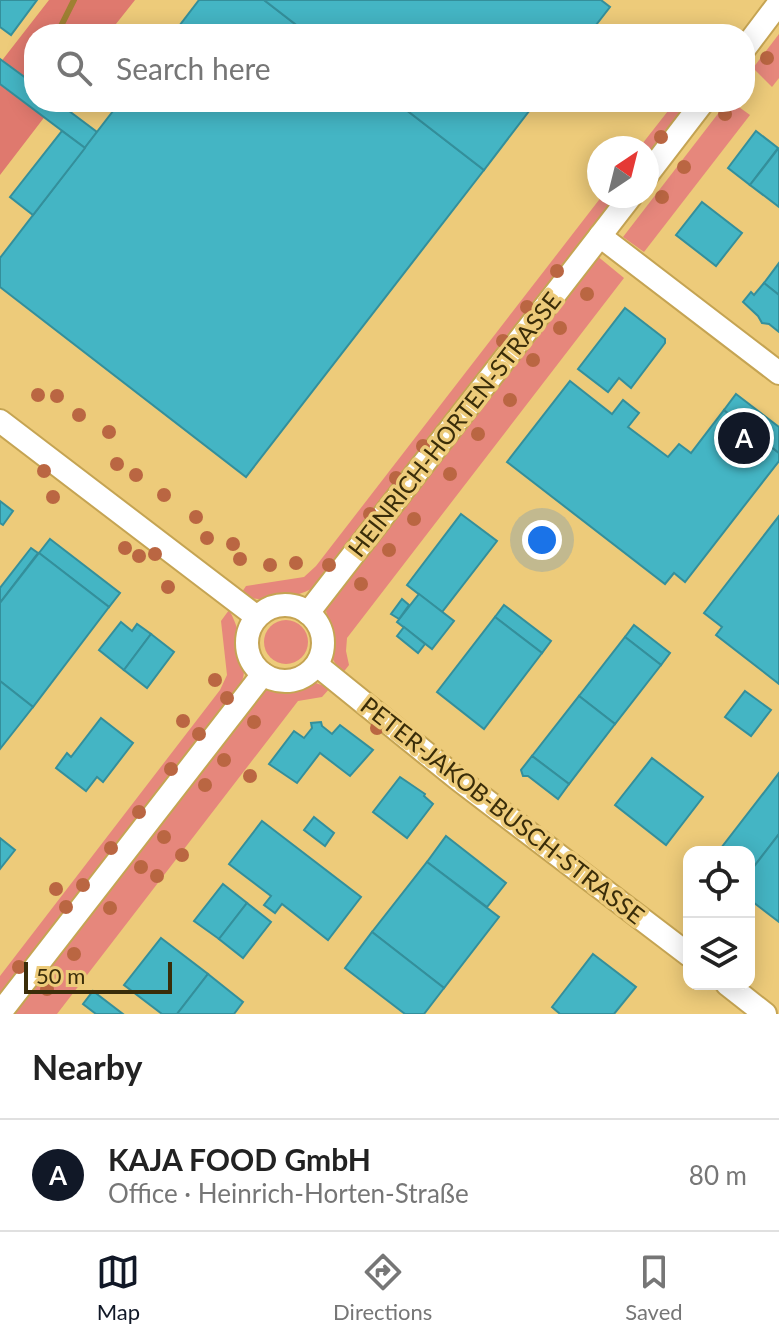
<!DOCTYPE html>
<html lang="en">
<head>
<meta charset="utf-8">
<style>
  body { margin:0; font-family:Lato,sans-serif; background:#f2f2f2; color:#222 }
  .controls { position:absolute; right:24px; bottom:24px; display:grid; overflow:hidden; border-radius:16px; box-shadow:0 4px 20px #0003 }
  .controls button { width:72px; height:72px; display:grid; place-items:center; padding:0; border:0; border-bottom:2px solid #e0e0e0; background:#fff; color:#222; font:40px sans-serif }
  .compass { position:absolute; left:587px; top:136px; width:72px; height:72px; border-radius:50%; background:#fff; box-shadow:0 4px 20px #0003; rotate:35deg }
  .scale { position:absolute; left:24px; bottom:20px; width:148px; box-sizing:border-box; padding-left:8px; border:4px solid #3a2d09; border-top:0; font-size:22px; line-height:28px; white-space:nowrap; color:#3a2d09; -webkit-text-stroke:6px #edcb7a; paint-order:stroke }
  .you { position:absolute; left:542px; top:540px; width:28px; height:28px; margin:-20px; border:6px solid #fff; border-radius:50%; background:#1a73e8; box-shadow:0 0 0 12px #1a73e833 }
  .badge { display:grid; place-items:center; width:52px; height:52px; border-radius:50%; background:#111827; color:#fff; font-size:26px; font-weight:700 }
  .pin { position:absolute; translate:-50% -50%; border:4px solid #fff; box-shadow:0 2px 8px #0006 }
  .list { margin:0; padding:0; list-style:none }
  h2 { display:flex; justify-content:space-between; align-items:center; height:104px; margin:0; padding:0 32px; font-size:34px }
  h2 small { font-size:26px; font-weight:400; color:#767676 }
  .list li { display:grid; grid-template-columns:52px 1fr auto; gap:24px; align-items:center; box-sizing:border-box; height:112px; padding:0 32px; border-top:2px solid #e0e0e0 }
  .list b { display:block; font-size:30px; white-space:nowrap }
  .list p { margin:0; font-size:26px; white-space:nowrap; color:#767676 }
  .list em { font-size:26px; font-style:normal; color:#767676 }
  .icon { flex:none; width:44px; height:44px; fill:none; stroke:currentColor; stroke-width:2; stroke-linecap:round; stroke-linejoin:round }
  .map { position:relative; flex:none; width:779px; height:1014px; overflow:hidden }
  .search { position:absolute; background:#fff; box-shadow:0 4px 20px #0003; left:24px; right:24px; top:24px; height:88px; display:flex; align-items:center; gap:20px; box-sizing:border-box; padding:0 28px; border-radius:32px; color:#767676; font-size:30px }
  .sheet { height:216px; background:#fff }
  nav { display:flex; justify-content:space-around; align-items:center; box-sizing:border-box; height:112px; border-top:2px solid #e0e0e0; background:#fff; font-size:22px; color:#767676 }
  nav a { display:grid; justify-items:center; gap:4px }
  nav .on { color:#111827 }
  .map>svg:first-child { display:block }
</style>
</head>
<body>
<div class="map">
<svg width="779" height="1014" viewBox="0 0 779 1014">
  <rect width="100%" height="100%" fill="#edcb7a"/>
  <g fill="#e6877c">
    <path d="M779,34V78L772,87L753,68Z"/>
    <path d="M675,102H691L647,159V148H639Z"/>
    <path d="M727,102H732L750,115L644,252L623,237Z"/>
    <path d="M602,196H618L317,586C294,599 264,604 240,595L246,586L304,577L316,566Z"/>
    <path d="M596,255L624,278L347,638L346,651L349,665L342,674L330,655L331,633L326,611L331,596Z"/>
    <path d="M229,610C238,624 249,664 242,681C239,687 235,693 231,698L0,999V976L220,690L227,675L221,621Z"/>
    <circle cx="286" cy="642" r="22"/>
    <path d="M313,682L330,688L322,697L298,701L57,1014H10L245,708L267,689Z"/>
  </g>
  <path fill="#df796e" d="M49,0H135L108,34H34V102H56L0,175V63Z"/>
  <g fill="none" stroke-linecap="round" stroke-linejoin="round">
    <path stroke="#9f8033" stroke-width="6" d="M57,34L74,0"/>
  </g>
  <g fill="#44b5c4" stroke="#348f9b" stroke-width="2">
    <path d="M0,0H37L11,35L0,27Z"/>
    <path d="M199,0H264L308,34H173Z"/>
    <path d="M264,0H601L610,7L589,34H308Z"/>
    <path d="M0,59L34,84V102H57L97,132L85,148L0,84Z"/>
    <path d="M120,102H396L484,170L246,477L0,287V258Z"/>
    <path d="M396,102H536L484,170Z"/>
    <path d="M62,131L85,148L33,215L10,197Z"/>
    <path d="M756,131L778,148L750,185L728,168Z"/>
    <path d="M778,149L779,150V207L750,185Z"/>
    <path d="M702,202L742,233L716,266L676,235Z"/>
    <path d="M779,263V295L764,283Z"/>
    <path d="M764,283L779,295V332L769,324L762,323L758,316L743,302L751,292L754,295Z"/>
    <path d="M625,308L665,339V343L631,388L619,378L608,392L578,369Z"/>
    <path d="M570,381L612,414L623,400L639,413L628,427L668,457L679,444L691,453L724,410L779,453V461L685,582L674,573L665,584L507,462Z"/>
    <path d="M736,394L779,427V453L724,410Z"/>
    <path d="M0,501L13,511L3,525L0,523Z"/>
    <path d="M461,514L497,541L442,612L407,585Z"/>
    <path d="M779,516V684L716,635L722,627L704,613Z"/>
    <path d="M50,539L120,593L109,607L39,553Z"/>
    <path d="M31,548L38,553L0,603V588Z"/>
    <path d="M39,553L109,607L33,707L0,681V603Z"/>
    <path d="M419,594L454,621L432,649L397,622Z"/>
    <path d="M402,599L409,605L399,619L391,614Z"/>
    <path d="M504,605L551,641L542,653L495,617Z"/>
    <path d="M495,617L542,653L484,729L437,692Z"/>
    <path d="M121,622L132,631L137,624L151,634L124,670L99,650Z"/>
    <path d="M634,625L670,653L661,665L625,637Z"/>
    <path d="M404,627L425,644L418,653L397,636Z"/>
    <path d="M151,634L174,652L147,688L124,670Z"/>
    <path d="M625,637L661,665L615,724L579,696Z"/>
    <path d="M0,681L33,707L0,749Z"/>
    <path d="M745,691L771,710L751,736L725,717Z"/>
    <path d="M579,696L615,724L569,784L532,756Z"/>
    <path d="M101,718L133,743L103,782L97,777L86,791L56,768L67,753L71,757Z"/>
    <path d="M321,722L322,726L332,734L340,725L373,750L350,776L320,753L297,783L269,764L294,731L304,738L312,728L311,723Z"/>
    <path d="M532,756L569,784L558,799L528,776H523L521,770Z"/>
    <path d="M652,758L703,797L666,845L615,805Z"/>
    <path d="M779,773V834L749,873V852H718Z"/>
    <path d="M400,777L425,794L424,796L433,804L407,838L373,812Z"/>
    <path d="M314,817L334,833L325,846L304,830Z"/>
    <path d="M262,821L361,897L328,940L282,904L275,913L264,905L271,896L229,864Z"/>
    <path d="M779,834V922L749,899V873Z"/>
    <path d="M446,836L506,883L487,907L427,862Z"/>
    <path d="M0,838L15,850L0,869Z"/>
    <path d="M427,862L499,917L444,988L372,932Z"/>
    <path d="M223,884L247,903L219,939L194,921Z"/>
    <path d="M247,903L271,922L243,958L219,939Z"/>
    <path d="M372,932L444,988L424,1014H405L345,968Z"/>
    <path d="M161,938L208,974L177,1014H162L124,985Z"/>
    <path d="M593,954L636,987L614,1014H560L552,1007Z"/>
    <path d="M208,974L243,1002L234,1014H177Z"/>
    <path d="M93,991L123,1014H96L83,1004Z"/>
  </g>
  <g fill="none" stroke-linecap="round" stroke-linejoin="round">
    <defs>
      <g id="minor">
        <path d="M745,48L779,3"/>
        <path d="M647,175L703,102"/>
        <path d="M600,236L779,373"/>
        <path d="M0,421L257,617"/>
        <circle cx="285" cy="643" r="38"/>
        <path d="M308,613L631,196"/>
        <path d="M317,665L458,779L689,955"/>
        <path d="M727,984L765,1014"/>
        <path d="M0,1013L263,674"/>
      </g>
    </defs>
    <use href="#minor" stroke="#c5a453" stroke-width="26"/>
    <use href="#minor" stroke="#fff" stroke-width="22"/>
  </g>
  <g fill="#ba6642">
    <circle cx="767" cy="58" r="7"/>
    <circle cx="725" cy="114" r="7"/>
    <circle cx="661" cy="137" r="7"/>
    <circle cx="684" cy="167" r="7"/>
    <circle cx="662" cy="197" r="7"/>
    <circle cx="557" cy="271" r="7"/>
    <circle cx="587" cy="294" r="7"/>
    <circle cx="527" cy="307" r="7"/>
    <circle cx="560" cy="328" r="7"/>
    <circle cx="503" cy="341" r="7"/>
    <circle cx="533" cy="360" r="7"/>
    <circle cx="38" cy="395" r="7"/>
    <circle cx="57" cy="396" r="7"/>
    <circle cx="510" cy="400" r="7"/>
    <circle cx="79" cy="415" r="7"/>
    <circle cx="109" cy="432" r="7"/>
    <circle cx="478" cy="434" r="7"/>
    <circle cx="423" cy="446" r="7"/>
    <circle cx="117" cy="464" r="7"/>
    <circle cx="44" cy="471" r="7"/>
    <circle cx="450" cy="474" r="7"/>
    <circle cx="136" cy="475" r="7"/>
    <circle cx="396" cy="478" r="7"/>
    <circle cx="164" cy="495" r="7"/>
    <circle cx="53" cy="497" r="7"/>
    <circle cx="370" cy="514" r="7"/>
    <circle cx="196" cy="517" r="7"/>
    <circle cx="414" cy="519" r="7"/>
    <circle cx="207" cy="538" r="7"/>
    <circle cx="233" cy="544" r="7"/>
    <circle cx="125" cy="548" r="7"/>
    <circle cx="389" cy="550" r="7"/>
    <circle cx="155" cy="554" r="7"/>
    <circle cx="139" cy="556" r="7"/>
    <circle cx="240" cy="559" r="7"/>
    <circle cx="296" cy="563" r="7"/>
    <circle cx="270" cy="565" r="7"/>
    <circle cx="329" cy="565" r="7"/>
    <circle cx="361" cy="584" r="7"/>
    <circle cx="168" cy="587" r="7"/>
    <circle cx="215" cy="680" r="7"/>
    <circle cx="227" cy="698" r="7"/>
    <circle cx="183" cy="721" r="7"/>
    <circle cx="254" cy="722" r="7"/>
    <circle cx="377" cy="728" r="7"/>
    <circle cx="199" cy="734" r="7"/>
    <circle cx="224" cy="760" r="7"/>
    <circle cx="171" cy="769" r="7"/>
    <circle cx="250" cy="776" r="7"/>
    <circle cx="205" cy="785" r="7"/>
    <circle cx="139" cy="812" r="7"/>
    <circle cx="164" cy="837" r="7"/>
    <circle cx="111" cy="848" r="7"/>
    <circle cx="182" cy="855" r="7"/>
    <circle cx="141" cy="867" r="7"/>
    <circle cx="157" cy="876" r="7"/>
    <circle cx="83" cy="885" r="7"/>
    <circle cx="56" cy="889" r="7"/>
    <circle cx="66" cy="907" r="7"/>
    <circle cx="110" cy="908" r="7"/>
    <circle cx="74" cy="954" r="7"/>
    <circle cx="19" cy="967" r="7"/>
    <circle cx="47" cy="989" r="7"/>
  </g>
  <g text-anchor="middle" stroke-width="7" stroke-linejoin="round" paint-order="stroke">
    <g font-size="24" fill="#3a2d09" stroke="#edcb7a">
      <text transform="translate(455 425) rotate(-52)" y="8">HEINRICH-HORTEN-STRASSE</text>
      <text transform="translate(502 811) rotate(38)" y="8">PETER-JAKOB-BUSCH-STRASSE</text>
    </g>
  </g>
</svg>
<div class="controls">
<button><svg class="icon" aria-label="locate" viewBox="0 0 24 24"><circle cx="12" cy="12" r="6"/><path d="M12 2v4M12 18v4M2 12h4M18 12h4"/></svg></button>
<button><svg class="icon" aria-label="layers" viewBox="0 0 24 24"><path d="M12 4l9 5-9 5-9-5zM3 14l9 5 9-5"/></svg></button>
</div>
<svg class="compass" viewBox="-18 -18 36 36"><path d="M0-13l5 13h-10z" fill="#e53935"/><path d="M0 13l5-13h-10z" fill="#767676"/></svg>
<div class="scale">50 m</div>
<div class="you"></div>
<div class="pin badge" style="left:744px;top:438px">A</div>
<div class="search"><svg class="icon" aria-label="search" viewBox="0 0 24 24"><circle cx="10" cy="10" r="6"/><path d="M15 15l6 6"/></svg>Search here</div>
</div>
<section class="sheet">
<h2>Nearby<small></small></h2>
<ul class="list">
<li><span class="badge">A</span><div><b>KAJA FOOD GmbH</b><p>Office · Heinrich-Horten-Straße</p></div><em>80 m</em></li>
</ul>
</section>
<nav>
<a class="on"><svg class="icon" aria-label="map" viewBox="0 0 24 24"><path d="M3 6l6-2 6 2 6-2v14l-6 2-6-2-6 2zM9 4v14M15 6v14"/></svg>Map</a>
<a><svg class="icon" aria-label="directions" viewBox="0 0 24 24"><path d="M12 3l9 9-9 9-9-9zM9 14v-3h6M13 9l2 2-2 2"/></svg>Directions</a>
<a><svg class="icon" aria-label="saved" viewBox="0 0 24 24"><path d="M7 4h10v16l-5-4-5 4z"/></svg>Saved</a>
</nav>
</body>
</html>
